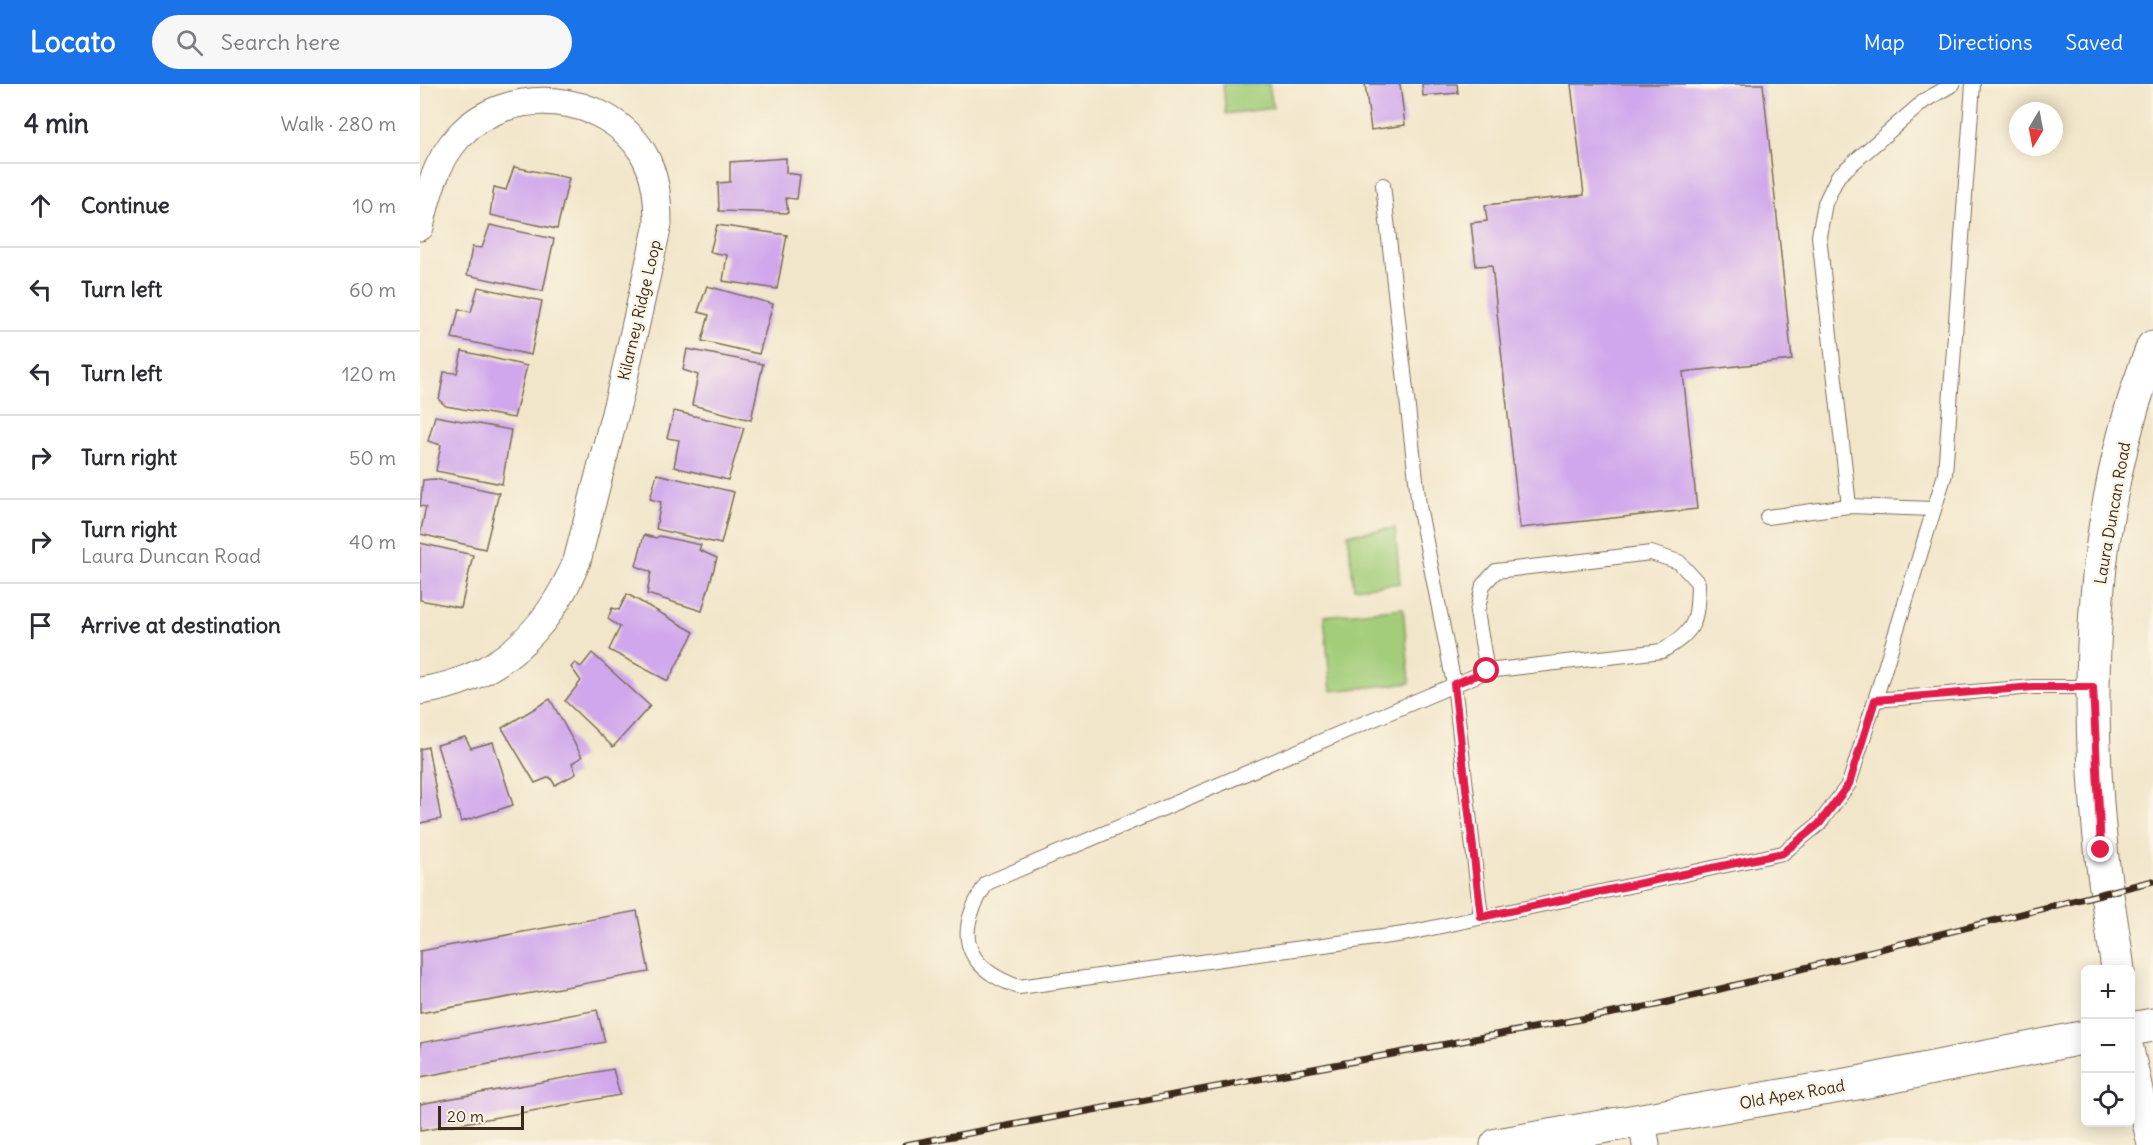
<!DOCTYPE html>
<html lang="en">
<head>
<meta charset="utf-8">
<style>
  body { margin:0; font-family:Delius,sans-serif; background:#f7f7f7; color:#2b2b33 }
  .controls { position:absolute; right:18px; bottom:18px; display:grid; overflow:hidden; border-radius:9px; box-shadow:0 3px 15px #0003 }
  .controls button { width:54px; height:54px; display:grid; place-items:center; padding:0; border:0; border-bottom:2px solid #e1e1e2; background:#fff; color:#2b2b33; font:30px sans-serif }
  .compass { position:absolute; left:1589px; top:18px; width:54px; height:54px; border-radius:50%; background:#fff; box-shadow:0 3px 15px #0003; rotate:190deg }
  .scale { position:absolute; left:18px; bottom:15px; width:86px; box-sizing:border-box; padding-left:6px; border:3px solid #3b2a1e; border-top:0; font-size:16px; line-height:21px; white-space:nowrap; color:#3b2a1e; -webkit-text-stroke:4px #fcf5e5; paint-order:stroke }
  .stop { position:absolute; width:18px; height:18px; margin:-14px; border:4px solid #e11d48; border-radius:50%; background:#fff }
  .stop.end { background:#e11d48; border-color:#fff; box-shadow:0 2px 6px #0008 }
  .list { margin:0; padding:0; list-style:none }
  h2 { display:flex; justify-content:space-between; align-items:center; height:78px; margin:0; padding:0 24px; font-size:26px }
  h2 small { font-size:20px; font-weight:400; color:#7c7c81 }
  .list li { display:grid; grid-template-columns:39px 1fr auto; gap:18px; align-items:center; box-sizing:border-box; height:84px; padding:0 24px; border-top:2px solid #e1e1e2 }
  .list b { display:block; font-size:22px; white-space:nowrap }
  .list p { margin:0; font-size:20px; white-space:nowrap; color:#7c7c81 }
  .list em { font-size:20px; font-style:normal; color:#7c7c81 }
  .icon { flex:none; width:33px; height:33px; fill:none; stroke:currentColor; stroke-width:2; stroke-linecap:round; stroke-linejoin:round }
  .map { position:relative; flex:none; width:1733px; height:1061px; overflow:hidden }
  header { display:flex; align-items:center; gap:36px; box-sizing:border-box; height:84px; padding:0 30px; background:#1a73e8; color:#fff }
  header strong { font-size:28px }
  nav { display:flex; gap:33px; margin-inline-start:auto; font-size:21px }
  .search { width:420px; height:54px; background:#f7f7f7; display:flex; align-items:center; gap:15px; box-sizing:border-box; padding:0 21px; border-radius:33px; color:#7c7c81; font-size:22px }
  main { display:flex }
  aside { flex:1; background:#fff }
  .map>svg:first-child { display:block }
</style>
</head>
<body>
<header>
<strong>Locato</strong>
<div class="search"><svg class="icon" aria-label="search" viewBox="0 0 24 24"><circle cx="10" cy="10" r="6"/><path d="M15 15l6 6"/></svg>Search here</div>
<nav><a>Map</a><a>Directions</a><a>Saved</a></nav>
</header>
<main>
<aside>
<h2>4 min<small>Walk · 280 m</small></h2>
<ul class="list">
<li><svg class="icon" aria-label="ahead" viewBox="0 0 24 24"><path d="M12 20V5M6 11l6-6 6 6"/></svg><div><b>Continue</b></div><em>10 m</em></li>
<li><svg class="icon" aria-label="left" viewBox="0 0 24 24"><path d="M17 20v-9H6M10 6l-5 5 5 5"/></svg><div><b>Turn left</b></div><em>60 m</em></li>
<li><svg class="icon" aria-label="left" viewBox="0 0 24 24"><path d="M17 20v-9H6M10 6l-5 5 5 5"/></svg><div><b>Turn left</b></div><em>120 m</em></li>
<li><svg class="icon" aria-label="right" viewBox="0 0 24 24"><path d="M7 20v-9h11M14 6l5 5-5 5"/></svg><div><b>Turn right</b></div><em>50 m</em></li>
<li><svg class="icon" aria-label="right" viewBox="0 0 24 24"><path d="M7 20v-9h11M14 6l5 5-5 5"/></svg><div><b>Turn right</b><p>Laura Duncan Road</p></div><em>40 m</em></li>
<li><svg class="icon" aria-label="arrive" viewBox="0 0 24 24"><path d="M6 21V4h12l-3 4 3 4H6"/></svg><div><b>Arrive at destination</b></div></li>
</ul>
</aside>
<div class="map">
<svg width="1733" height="1061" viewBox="0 0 1733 1061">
  <rect width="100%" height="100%" fill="#fcf5e5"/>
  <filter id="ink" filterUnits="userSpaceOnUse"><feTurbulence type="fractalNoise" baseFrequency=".0167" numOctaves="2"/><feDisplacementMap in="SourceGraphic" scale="12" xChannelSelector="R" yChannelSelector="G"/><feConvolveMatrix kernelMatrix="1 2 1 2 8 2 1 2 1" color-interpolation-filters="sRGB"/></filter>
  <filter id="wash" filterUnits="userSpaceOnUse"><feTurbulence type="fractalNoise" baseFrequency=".008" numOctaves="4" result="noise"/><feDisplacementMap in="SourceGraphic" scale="24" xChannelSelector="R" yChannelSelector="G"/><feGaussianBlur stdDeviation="1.35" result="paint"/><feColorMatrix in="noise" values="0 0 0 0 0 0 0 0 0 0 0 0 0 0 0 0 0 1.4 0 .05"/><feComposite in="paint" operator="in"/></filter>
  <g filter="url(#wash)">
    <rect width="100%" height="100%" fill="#f2e6ca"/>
    <g fill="#a3cd79" stroke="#6f7c4c" stroke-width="1.5">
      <path d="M803,0H849L853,24L806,30Z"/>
      <path d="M975,444L980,499L934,504L928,450Z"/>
      <path d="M983,524L990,599L911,607L904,532Z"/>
    </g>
    <g id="blocks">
      <g fill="#d0a7ec">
        <path d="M945,0H980L985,41L951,46Z"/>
        <path d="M1002,0H1037L1038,9L1003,12Z"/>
        <path d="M1151,0H1343L1372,276L1263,288L1277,425L1100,444L1072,181L1056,182L1051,139L1067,137L1065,121L1164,111Z"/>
        <path d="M366,74V89L380,91L377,115L366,114L368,129L299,127L298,99L310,98V78Z"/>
        <path d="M94,83L149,94L137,145L70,131L74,103L86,106Z"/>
        <path d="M70,141L134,155L123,207L47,191L52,163L62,164Z"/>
        <path d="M297,141L367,151L357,205L303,197L307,171L290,168Z"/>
        <path d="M287,202L353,220L339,270L282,257L289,231L278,228Z"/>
        <path d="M58,203L122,217L111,271L32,254L39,225L51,228Z"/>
        <path d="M267,265L343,280L331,336L272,321L278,291L263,286Z"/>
        <path d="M42,267L107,282L94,334L26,322L19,316L24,288L37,289Z"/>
        <path d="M254,327L324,344L308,396L254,383L259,356L247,354Z"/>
        <path d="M15,332L91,346L82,400L16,387L21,361L8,357Z"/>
        <path d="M237,390L314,408L301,460L236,445L241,418L230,415Z"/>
        <path d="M15,395L79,409L65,465L0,450L6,423L0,422L3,396Z"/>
        <path d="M224,451L236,454L239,452L281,461L279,466L297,474L282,527L227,510L231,488L216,482Z"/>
        <path d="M0,459L53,471L41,524L0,516Z"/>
        <path d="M207,510L274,548L248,597L189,566L200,543L188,535L192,524L199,526Z"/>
        <path d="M172,569L230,622L193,663L145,617L161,597L151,583L155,579L161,583Z"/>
        <path d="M130,615L162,673L152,679L156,690L135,701L130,693L115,699L82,644Z"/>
        <path d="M45,653L51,664L73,658L93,721L41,738L17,661Z"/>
        <path d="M8,663L21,735L0,739V665Z"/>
        <path d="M217,827L229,888L0,929V867Z"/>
        <path d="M177,926L185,958L0,993V959Z"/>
        <path d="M193,985L200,1011L0,1047V1020Z"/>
      </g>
    </g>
  </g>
  <g filter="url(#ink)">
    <use href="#blocks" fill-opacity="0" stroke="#7b6c5a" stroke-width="1.5"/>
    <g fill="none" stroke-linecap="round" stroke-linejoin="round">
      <defs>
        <g id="lane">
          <path d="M963,101L999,422L1034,600L1061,833"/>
          <path d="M1429,422L1399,152L1405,119L1418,92L1504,17L1533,0"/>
          <path d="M1347,433L1429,422L1514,425"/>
          <path d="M1067,587L1057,528L1063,501L1076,487L1231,469L1259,478L1278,499C1277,538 1276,547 1242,567L1067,587L567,799C534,848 542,883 599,903L984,850L1363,769L1399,740L1429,700L1525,390L1553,0"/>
          <path d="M1455,616L1613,603H1673"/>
        </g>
        <g id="street">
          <path d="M0,143C7,111 16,77 39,52C87,0 185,7 223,69C236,91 238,115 238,140L203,298L157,477C128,547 77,596 0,607"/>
          <path d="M1710,965L1731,1061"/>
          <path d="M1222,1035L1226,1061"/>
        </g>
        <g id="secondary">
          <path d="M1698,886C1693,845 1685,805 1681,764C1664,598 1671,420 1733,263"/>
          <path d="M1710,945L1733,941"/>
          <path d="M1077,1061L1443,998L1666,953"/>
        </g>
      </defs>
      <use href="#lane" stroke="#7b6c5a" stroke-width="16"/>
      <use href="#street" stroke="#7b6c5a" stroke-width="29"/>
      <use href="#secondary" stroke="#7b6c5a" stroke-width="35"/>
      <use href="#lane" stroke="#fff" stroke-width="14"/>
      <use href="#street" stroke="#fff" stroke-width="27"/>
      <use href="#secondary" stroke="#fff" stroke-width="33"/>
      <defs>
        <path id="rail" d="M485,1061L1236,921L1733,797"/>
      </defs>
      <use href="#rail" stroke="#3b2a1e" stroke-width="7"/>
      <use href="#rail" stroke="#fcf5e5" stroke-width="4.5" stroke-dasharray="14" stroke-linecap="butt"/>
    </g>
  </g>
  <g fill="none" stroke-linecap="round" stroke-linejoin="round" filter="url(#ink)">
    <path stroke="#e11d48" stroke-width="8" d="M1067,587L1034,600L1061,833L1363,769L1399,740L1429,700L1455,616L1613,603H1673L1681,766"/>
  </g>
  <g text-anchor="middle" stroke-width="4.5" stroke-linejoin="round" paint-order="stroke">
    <g font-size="16" fill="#3b2a1e" stroke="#fcf5e5">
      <text transform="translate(219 226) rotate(-77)" y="6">Kilarney Ridge Loop</text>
      <text transform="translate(1692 429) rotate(-80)" y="6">Laura Duncan Road</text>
      <text transform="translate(1372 1010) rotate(-10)" y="6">Old Apex Road</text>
    </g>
  </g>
</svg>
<div class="controls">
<button>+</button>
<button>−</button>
<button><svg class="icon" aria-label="locate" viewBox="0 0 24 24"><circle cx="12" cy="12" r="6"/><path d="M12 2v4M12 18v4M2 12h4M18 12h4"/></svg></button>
</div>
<svg class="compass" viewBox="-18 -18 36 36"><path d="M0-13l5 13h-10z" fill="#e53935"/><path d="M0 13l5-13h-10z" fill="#7c7c81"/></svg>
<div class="scale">20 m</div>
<div class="stop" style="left:1067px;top:587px"></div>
<div class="stop end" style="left:1681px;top:766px"></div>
</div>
</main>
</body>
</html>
